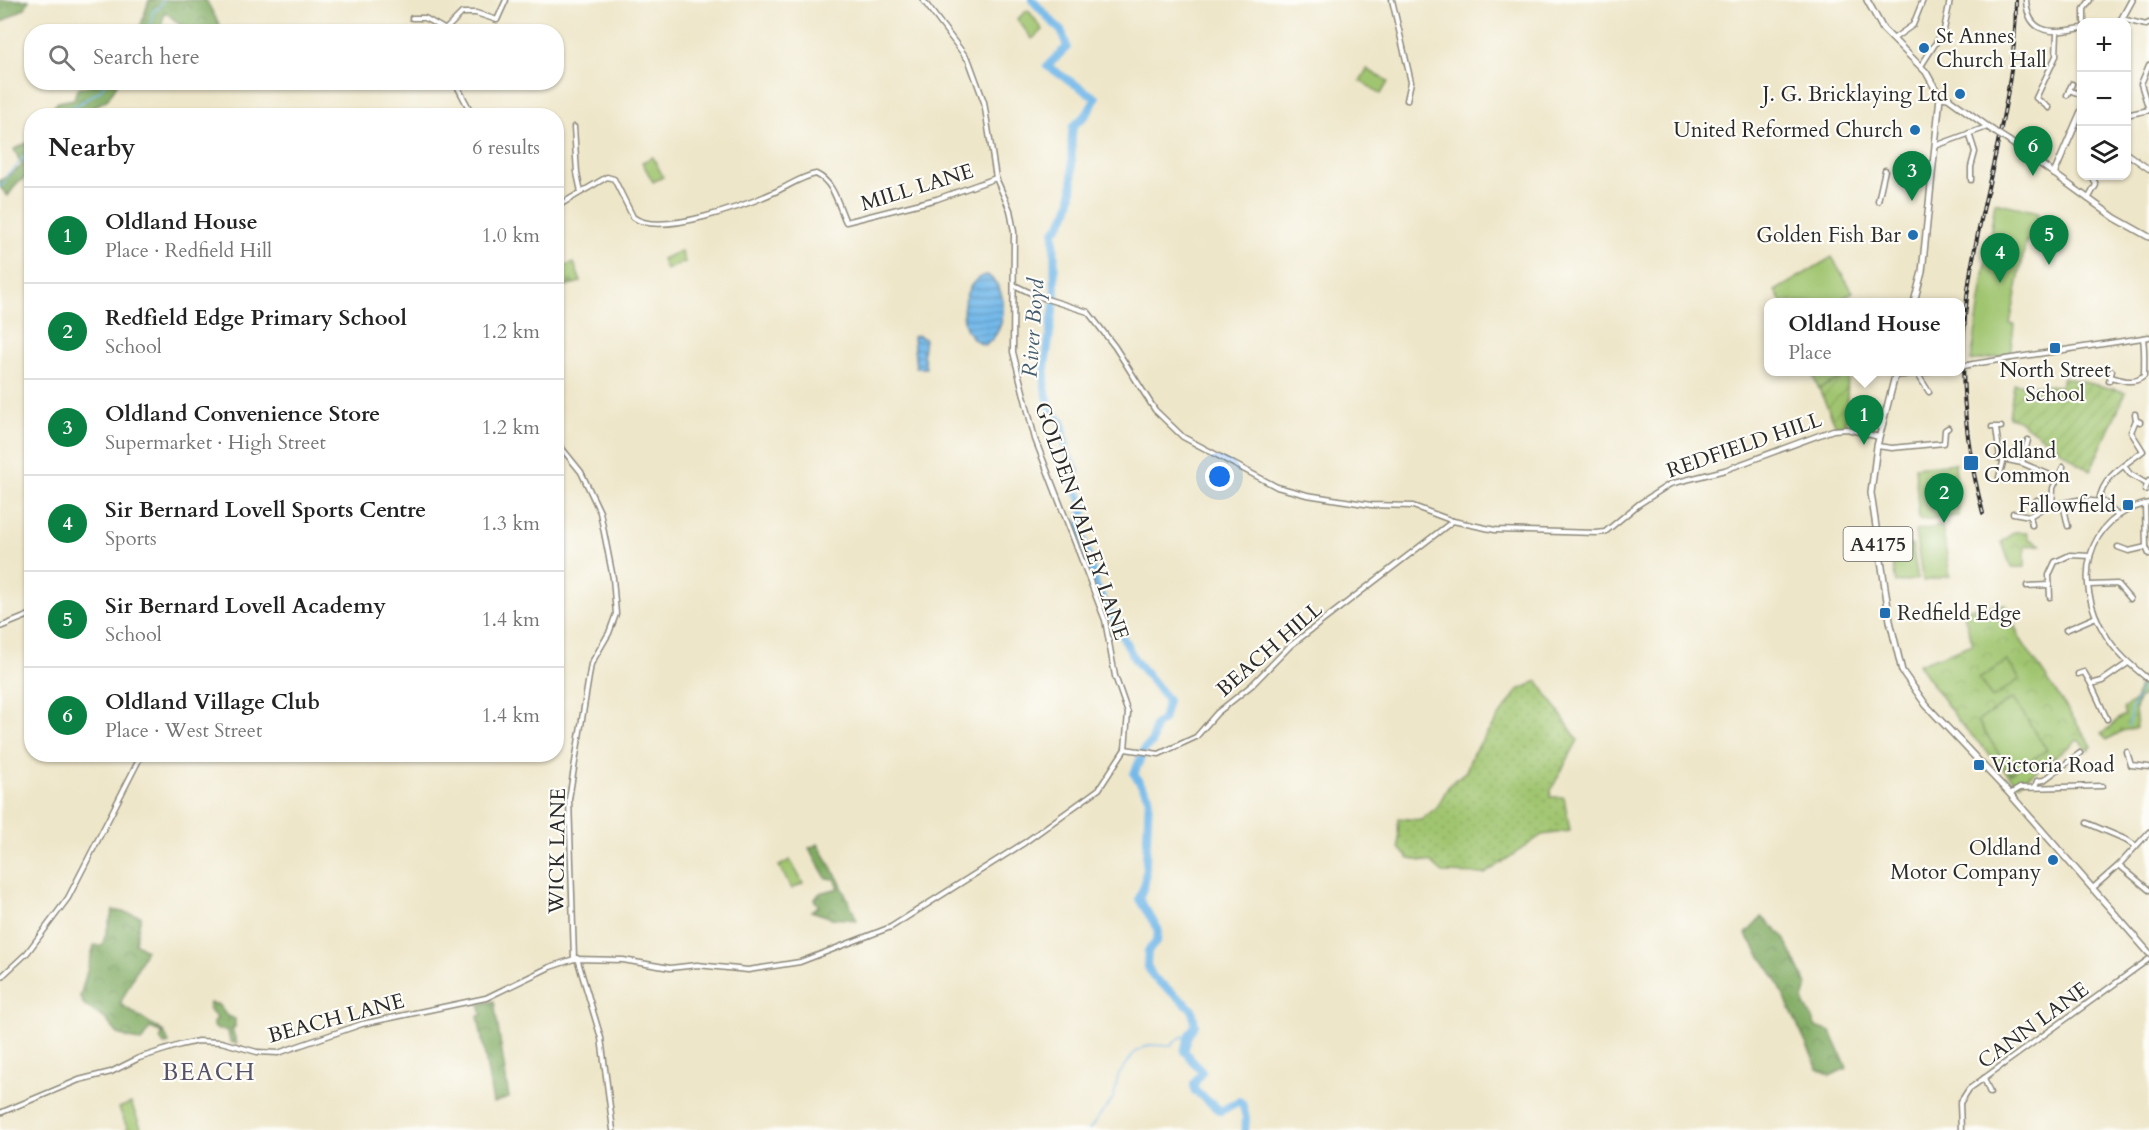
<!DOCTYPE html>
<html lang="en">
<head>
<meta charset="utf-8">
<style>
  body { margin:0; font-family:Cardo,serif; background:#f2f2f2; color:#222 }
  .controls { position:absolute; right:18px; top:18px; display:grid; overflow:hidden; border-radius:12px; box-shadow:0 2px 4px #0004 }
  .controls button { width:54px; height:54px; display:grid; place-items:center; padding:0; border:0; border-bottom:2px solid #e0e0e0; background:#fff; color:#222; font:30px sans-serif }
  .you { position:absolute; left:1220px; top:477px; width:21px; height:21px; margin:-15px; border:4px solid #fff; border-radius:50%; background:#1a73e8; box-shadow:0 0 0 9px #1a73e833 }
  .badge { display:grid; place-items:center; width:39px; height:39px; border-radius:50%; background:#0b8043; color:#fff; font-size:20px; font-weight:700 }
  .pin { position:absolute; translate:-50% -50px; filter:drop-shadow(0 2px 3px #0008) }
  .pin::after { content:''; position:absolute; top:32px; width:21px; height:18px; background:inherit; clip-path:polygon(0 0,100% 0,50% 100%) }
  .popup { position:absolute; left:1764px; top:298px; width:201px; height:78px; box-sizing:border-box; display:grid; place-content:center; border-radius:12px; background:#fff; filter:drop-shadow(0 2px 4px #0005); font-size:20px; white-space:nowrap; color:#767676 }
  .popup b { font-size:22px; color:#222 }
  .popup::after { content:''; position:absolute; left:50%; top:100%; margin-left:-12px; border:12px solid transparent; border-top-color:#fff }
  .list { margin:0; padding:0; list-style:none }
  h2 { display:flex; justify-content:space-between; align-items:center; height:78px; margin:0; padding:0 24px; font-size:26px }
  h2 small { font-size:20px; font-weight:400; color:#767676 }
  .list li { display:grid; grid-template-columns:39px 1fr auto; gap:18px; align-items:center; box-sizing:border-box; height:96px; padding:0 24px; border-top:2px solid #e0e0e0 }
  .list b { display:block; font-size:22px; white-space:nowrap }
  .list p { margin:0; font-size:20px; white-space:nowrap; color:#767676 }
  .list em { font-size:20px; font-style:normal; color:#767676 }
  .icon { flex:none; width:33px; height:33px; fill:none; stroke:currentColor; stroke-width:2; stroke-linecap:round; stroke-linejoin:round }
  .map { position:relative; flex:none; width:2149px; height:1130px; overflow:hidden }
  .search { position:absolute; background:#fff; box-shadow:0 2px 4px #0004; left:24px; top:24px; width:540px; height:66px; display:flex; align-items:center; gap:15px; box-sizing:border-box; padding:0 21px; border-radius:24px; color:#767676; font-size:22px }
  .panel { position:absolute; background:#fff; box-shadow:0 2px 4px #0004; left:24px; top:108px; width:540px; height:654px; border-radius:24px }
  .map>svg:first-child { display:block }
</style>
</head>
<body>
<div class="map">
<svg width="2149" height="1130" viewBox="0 0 2149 1130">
  <defs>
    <pattern id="grass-dots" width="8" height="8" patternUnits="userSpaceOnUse" patternTransform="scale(1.5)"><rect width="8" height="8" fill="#a0c570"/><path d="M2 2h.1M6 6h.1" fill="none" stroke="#8aa961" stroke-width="1.8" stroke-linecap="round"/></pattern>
    <pattern id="forest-crowns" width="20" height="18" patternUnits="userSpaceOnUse" patternTransform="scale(1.5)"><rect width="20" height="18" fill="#80aa62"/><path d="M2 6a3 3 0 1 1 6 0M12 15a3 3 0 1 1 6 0" fill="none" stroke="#698b51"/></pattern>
    <pattern id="cemetery-stones" width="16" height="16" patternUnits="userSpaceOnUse" patternTransform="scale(1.5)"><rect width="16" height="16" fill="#a0c570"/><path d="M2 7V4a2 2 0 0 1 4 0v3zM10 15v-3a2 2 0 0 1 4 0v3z" fill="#8aa961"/></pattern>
    <pattern id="park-crowns" width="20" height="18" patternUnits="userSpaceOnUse" patternTransform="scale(1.5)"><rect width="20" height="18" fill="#a0c570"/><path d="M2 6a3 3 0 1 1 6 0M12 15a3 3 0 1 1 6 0" fill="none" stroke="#8aa961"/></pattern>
    <pattern id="garden-furrows" width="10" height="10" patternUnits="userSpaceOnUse" patternTransform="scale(1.5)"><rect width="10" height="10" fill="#a0c570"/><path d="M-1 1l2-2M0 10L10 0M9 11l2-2" fill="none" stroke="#8aa961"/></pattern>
    <pattern id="water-rules" width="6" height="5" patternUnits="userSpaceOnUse" patternTransform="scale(1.5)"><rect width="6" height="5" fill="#74b9ea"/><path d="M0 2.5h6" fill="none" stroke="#5f97be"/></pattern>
  </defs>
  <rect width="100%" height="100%" fill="#fdfcf7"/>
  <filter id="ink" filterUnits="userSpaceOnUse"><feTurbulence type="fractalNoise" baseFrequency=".0167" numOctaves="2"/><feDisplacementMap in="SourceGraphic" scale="12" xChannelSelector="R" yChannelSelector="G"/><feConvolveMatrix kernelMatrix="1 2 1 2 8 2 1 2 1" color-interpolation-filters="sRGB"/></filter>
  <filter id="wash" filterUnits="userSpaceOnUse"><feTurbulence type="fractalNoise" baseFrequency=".008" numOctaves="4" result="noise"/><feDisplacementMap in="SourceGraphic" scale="24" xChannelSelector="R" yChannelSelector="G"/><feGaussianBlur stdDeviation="1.35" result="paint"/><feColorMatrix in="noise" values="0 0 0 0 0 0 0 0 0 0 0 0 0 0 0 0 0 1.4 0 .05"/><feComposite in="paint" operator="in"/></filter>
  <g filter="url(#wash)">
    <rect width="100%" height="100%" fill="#eee6c9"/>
    <g fill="url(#grass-dots)" stroke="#66784e" stroke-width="1.5">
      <path d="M2149,668L2148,694L2138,699L2135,709L2137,728L2122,731L2107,740L2101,734C2110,728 2116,719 2125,715L2123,709L2135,701L2141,679Z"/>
      <path d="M1538,681L1578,740L1551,790L1550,797H1564L1570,831L1542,835L1485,874L1443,873L1430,862L1409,859L1399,848L1398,818L1421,820L1437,807L1449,785L1466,771L1473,753L1518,690Z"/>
    </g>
    <g fill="url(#forest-crowns)" stroke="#566a46" stroke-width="1.5">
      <path d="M0,0H29L25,8L0,23Z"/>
      <path d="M149,0H206L223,31H187L165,12L160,31H139Z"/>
      <path d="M97,83H118L108,99L94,107V115H46L58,102L74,99L77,89Z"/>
      <path d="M31,141V174L17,183L8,196L0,187V181L22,166L14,149Z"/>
      <path d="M818,844L839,880L857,920L832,918L811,911L819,906L814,900L820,893L839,888L834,879L826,878L809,848Z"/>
      <path d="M113,910L141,916L135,943L146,950L120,1004L164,1032L169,1043L164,1045L160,1039L163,1033L150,1028L141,1042L118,1034L105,1019L84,1005L80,997L94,945L102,946Z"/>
      <path d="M1762,917L1783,936L1807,985L1803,1000L1816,1027L1831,1032L1847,1068L1830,1076L1818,1069L1776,979L1746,934Z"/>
      <path d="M494,1001L509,1098L493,1103L478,1016L482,1015L479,1004Z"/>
      <path d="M210,1003L218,1004L226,1015L235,1019V1027L232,1029L237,1044L230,1042L228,1031L215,1028L213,1024L217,1018L208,1009Z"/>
    </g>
    <path fill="url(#cemetery-stones)" stroke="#66784e" stroke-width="1.5" d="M574,263L581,282L561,287L557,269Z"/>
    <g fill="url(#park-crowns)" stroke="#66784e" stroke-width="1.5">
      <path d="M1811,372H1853L1819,389Z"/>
      <path d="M2014,532H2027L2029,539L2041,545L2025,546V567H2011L2002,542Z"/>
      <path d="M2006,604L2019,637L2092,746L2089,751L2078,740L2020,783L2012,778L1960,723L1918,664L1973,644L1962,609Z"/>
    </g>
    <g fill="url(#garden-furrows)" stroke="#66784e" stroke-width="1.5">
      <path d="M1848,374L1846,426H1836L1819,389Z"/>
      <path d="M2063,377L2126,392L2090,471L2018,420L2009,417L2014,384L2060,386Z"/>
    </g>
    <g fill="#a0c570" stroke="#66784e" stroke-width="1.5">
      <path d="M1028,10L1043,30L1032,39L1017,19Z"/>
      <path d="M1367,69L1388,82L1381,94L1360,81Z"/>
      <path d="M653,157L663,177L653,182L642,162Z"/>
      <path d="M1995,202L2039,212L2038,219L2049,221L2045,242L2026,241L2010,324L2014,325L2010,355L1971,361Z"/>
      <path d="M681,251L685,262L666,270L662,259Z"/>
      <path d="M1832,257L1853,292L1837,302H1782L1775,291Z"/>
      <path d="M1955,463L1959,516L1919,520L1915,467Z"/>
      <path d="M1942,526L1950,576L1923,581L1915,531Z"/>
      <path d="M1912,545L1918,579L1896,583L1890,549Z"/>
      <path d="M2007,661L2020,679L1992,698L1979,679Z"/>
      <path d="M2013,698L2047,750L2011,773L1978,721Z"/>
      <path d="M790,860L803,883L792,889L779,866Z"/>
      <path d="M131,1103L142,1130H128L119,1108Z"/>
    </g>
    <g fill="url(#water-rules)" stroke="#50728a" stroke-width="1.5">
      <path d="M987,275C1010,289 1008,331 985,345C951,336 961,278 987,275Z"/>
      <path d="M917,335L925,339L923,353L926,368H916L913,337Z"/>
    </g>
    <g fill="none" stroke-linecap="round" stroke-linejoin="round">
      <g stroke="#74b9ea" stroke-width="1.5">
        <path d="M149,32L153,11L159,8L163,0"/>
        <path d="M60,116L101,90L105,82"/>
        <path d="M0,186L3,185L8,173C20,168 20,156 32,150"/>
        <path d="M2143,669L2149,660"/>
        <path d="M2129,726L2130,713L2139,694L2141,684"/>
        <path d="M1089,1130L1114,1097L1118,1076L1135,1052L1149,1045L1170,1046L1181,1037L1189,1035"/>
      </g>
      <path stroke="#74b9ea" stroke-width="8" d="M1032,0L1062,32L1067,47L1047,66L1096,98L1087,114L1073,126C1066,168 1085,197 1054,232L1055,299L1045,366V388L1051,411L1062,422L1067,454L1076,470L1074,487L1085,506L1080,526L1096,586L1135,660L1168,700L1163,720L1155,725L1152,743L1145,748L1134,774L1149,796L1145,883L1139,899L1158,929L1157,941L1148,951L1147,965L1153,977L1192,1009L1195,1025L1189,1035L1184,1051L1202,1072L1194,1084L1195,1091L1221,1111L1239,1101L1242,1103L1246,1118L1245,1130"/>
    </g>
  </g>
  <g filter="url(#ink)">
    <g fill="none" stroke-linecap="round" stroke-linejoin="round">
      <defs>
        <g id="street">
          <path d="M923,0L969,61L984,102L996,178L1010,210L1014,232L1013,352L1035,439L1105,620L1115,676L1128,713L1125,749"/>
          <path d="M1392,0L1411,82L1407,100"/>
          <path d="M2026,0C2028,37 2055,33 2082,28"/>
          <path d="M412,18H425L444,29"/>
          <path d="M2122,19L2146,25L2149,23"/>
          <path d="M2084,22V9L2090,0"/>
          <path d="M443,32L462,13H476L497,20L506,0"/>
          <path d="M1893,39L1913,25L1923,0"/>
          <path d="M1921,66L1944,30L1950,0"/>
          <path d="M455,82L473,116"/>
          <path d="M2069,90L2082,95"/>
          <path d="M2067,95L2072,84"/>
          <path d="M2049,108L2036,98L2056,56L2057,33"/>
          <path d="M2149,110L2141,84L2149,65"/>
          <path d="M2126,115L2149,110"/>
          <path d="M574,127L577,173L581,192"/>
          <path d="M1969,133L1975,152L1971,167V180"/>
          <path d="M1935,146L1987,127"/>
          <path d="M2126,153L2149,169"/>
          <path d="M2088,199L2096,185L2092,176"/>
          <path d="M1878,201L1885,170"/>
          <path d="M556,207L607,177L614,179L633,217C659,238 749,204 777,191C790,185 803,176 816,174C835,183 838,206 846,222L937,199L996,178"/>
          <path d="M1014,285L1037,296L1088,312L1115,347L1155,410L1183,437L1277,487L1307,495L1371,505L1413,506L1453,521L1495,530L1597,533L1605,532L1639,504L1670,484L1725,470L1833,430L1847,429L1879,437"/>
          <path d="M1973,364L2149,337"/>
          <path d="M1917,373L1929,392"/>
          <path d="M1895,376L1928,372"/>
          <path d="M2111,377C2122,380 2134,385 2144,376C2144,363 2145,352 2143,338"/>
          <path d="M2109,381L2112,371"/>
          <path d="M2135,414L2136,420L2140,422"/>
          <path d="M1992,427H2001"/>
          <path d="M1996,428L2000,458"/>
          <path d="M556,441L581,472L600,512L613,578L616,614L609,633L591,664L569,799L574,959"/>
          <path d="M1877,446L1892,448L1944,443L1945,430L1948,428"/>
          <path d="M1998,458L2022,463L2057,478"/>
          <path d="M2022,463L2028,440"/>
          <path d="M2124,466L2130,474L2147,484"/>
          <path d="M1999,477L2004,459"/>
          <path d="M2145,490L2149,480"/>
          <path d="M2037,500L2041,508"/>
          <path d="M2099,501C2103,476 2124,466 2143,451L2131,432L2136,420"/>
          <path d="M2149,503C2084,517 2073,583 2105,634C2116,653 2132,666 2149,680"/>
          <path d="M2063,504L2068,526"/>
          <path d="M2145,504L2146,547L2149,554"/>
          <path d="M2052,506L2053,488L2063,467"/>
          <path d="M2013,513L2030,516L2046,506L2078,500L2104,502L2117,515"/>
          <path d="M2030,516L2032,525"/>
          <path d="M2118,547L2129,551L2146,547"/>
          <path d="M2090,585L2117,584L2130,599"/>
          <path d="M2027,586L2048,585"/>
          <path d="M2050,597L2049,575L2055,562L2070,555L2090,556"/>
          <path d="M0,627L32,614"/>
          <path d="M2066,630L2096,617"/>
          <path d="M2078,674L2084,672L2091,684L2102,681L2128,663"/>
          <path d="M2091,684L2107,719"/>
          <path d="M1125,749L1159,754L1196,737L1217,713L1252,685L1290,646L1453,521"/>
          <path d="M2127,752L2131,765L2149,767"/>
          <path d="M2035,787L2037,781L2044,780L2080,753"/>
          <path d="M2010,794L2020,788L2102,786"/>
          <path d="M2087,823L2127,840L2136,846"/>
          <path d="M2119,865L2149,890"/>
          <path d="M2094,887L2119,865L2149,832"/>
          <path d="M577,958L601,1038L613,1130"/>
          <path d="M0,978L27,953L68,898L142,754"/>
          <path d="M1984,1078L1990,1093"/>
          <path d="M0,1113L79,1080L111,1072L139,1058L180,1045L198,1041L221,1042L257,1052L278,1053L362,1024L486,998L550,967L574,959L623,960L670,968L697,965L748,970L800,962L891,927L1024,843L1099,789L1125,749"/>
          <path d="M1961,1130L1960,1103L1969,1089L2149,959"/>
        </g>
        <g id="secondary">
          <path d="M2120,22L2132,0"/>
          <path d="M1940,97L1948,98L1995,132"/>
          <path d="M2009,141L2115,218L2149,237"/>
          <path d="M2054,174L2082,109"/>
        </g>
        <g id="primary">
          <path d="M1867,0L1883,29L1926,72L1940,97L1922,272L1914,302"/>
          <path d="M1896,372L1877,446L1871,493L1890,621L1902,671L1926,705L2010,794L2149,953"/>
        </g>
      </defs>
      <use href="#street" stroke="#8c887a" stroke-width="7"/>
      <use href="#secondary" stroke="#8c887a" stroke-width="8"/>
      <use href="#primary" stroke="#8c887a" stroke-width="8"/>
      <use href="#street" stroke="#fff" stroke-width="4"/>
      <use href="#secondary" stroke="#fff" stroke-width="5"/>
      <use href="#primary" stroke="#fff" stroke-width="5"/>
      <defs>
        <path id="rail" d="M1983,513C1962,433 1957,352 1971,269C1987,179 2016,93 2016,0"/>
      </defs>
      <use href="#rail" stroke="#2b2b2b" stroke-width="4"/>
      <use href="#rail" stroke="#fdfcf7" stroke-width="1.5" stroke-dasharray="4.5" stroke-linecap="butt"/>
      <defs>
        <path id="street-bridge" d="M1960,367L1973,364"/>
        <path id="secondary-bridge" d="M1995,132L2009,141"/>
      </defs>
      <use href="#street-bridge" stroke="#8c887a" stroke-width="7" stroke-linecap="butt"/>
      <use href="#secondary-bridge" stroke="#8c887a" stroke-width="8" stroke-linecap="butt"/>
      <use href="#street-bridge" stroke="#fff" stroke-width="4"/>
      <use href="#secondary-bridge" stroke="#fff" stroke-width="5"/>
    </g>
  </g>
  <g fill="#1f6fb2" stroke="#fdfcf7" stroke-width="2">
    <circle cx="1924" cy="48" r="6"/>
    <circle cx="1960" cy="94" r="6"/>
    <circle cx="1915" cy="130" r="6"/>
    <circle cx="1913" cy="235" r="6"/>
    <rect x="2049" y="342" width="12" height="12" rx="3"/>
    <rect x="1963" y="455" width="16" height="16" rx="3"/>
    <rect x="2122" y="499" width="12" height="12" rx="3"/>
    <rect x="1879" y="607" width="12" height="12" rx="3"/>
    <rect x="1973" y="759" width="12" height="12" rx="3"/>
    <circle cx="2053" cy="860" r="6"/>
  </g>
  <g text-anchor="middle" stroke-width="4.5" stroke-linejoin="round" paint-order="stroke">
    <rect fill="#fdfcf7" stroke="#6a6a68" stroke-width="1.5" x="1843.5" y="527" width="69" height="34" rx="4.5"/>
    <g font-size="20" font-weight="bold" fill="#2b2b2b">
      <text x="1878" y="551">A4175</text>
    </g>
    <g font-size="21" fill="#2b2b2b" stroke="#fdfcf7" text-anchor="end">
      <text x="1936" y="43" text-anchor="start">St Annes<tspan x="1936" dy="24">Church Hall</tspan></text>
      <text x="1948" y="101">J. G. Bricklaying Ltd</text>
      <text x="1903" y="137">United Reformed Church</text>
      <text x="1901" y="242">Golden Fish Bar</text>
      <text x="2055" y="377" text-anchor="middle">North Street<tspan x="2055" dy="24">School</tspan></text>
      <text x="1984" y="458" text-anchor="start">Oldland<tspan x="1984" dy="24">Common</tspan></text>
      <text x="2116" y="512">Fallowfield</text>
      <text x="1897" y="620" text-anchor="start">Redfield Edge</text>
      <text x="1991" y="772" text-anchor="start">Victoria Road</text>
      <text x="2041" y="855">Oldland<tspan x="2041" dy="24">Motor Company</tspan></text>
    </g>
    <g font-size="21" fill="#2b2b2b" stroke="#fdfcf7">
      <text transform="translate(917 187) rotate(-17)" y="7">MILL LANE</text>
      <text transform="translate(1744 445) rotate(-19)" y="7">REDFIELD HILL</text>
      <text transform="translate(1082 521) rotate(71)" y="7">GOLDEN VALLEY LANE</text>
      <text transform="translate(1269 649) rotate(-41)" y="7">BEACH HILL</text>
      <text transform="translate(557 851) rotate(-89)" y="7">WICK LANE</text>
      <text transform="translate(336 1018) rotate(-15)" y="7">BEACH LANE</text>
      <text transform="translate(2033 1025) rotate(-36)" y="7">CANN LANE</text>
    </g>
    <g font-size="22" font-style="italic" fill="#455d6e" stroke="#fdfcf7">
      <text transform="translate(1032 328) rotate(-86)" y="8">River Boyd</text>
    </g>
    <g font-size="24" letter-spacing="1.5" fill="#585269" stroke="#fdfcf7">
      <text x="209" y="1080">BEACH</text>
    </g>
  </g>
</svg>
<div class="controls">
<button>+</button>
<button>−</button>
<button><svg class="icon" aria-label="layers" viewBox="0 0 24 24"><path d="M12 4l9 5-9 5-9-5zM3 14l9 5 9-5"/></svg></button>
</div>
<div class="you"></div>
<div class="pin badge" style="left:1864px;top:445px">1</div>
<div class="popup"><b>Oldland House</b>Place</div>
<div class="pin badge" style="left:1944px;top:523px">2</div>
<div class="pin badge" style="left:1912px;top:201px">3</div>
<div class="pin badge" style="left:2000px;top:283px">4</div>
<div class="pin badge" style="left:2049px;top:265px">5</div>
<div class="pin badge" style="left:2033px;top:176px">6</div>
<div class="search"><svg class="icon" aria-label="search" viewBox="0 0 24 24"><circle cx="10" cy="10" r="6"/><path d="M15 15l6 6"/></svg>Search here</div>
<section class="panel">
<h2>Nearby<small>6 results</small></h2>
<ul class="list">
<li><span class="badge">1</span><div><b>Oldland House</b><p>Place · Redfield Hill</p></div><em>1.0 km</em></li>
<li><span class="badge">2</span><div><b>Redfield Edge Primary School</b><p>School</p></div><em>1.2 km</em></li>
<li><span class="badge">3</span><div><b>Oldland Convenience Store</b><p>Supermarket · High Street</p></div><em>1.2 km</em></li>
<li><span class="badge">4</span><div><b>Sir Bernard Lovell Sports Centre</b><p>Sports</p></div><em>1.3 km</em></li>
<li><span class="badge">5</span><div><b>Sir Bernard Lovell Academy</b><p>School</p></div><em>1.4 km</em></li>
<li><span class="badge">6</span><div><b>Oldland Village Club</b><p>Place · West Street</p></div><em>1.4 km</em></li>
</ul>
</section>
</div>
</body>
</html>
